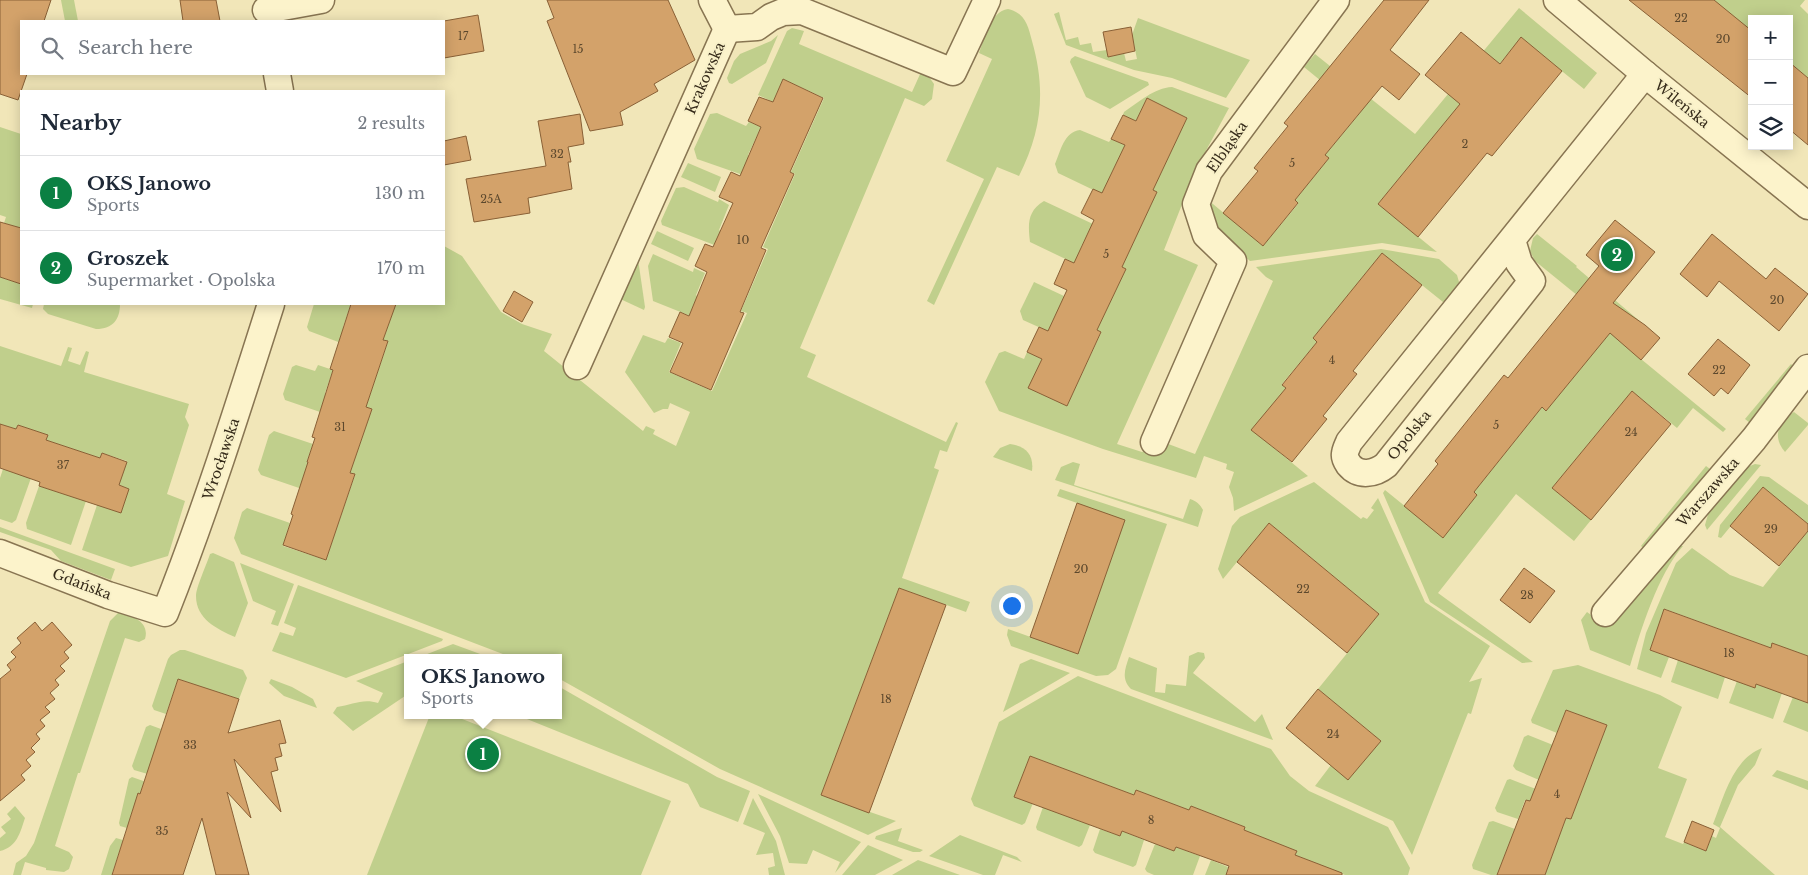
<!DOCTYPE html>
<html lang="en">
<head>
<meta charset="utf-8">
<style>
  body { margin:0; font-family:"Libre Baskerville",serif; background:#f6f6f7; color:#1f2937 }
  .controls { position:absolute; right:15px; top:15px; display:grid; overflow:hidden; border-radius:0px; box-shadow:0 2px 12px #0003 }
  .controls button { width:45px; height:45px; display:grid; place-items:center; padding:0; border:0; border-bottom:1px solid #e0e1e3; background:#fff; color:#1f2937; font:25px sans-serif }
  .you { position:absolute; left:1011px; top:605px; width:18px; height:18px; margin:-12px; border:4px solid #fff; border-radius:50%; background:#1a73e8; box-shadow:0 0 0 8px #1a73e833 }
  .badge { display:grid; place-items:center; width:32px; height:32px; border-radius:50%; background:#0b8043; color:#fff; font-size:16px; font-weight:700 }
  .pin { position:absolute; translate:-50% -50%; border:2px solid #fff; box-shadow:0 1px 5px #0006 }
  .popup { position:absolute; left:404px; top:654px; width:158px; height:65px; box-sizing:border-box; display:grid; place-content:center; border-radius:0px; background:#fff; filter:drop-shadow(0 1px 4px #0005); font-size:16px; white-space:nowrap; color:#747a83 }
  .popup b { font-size:19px; color:#1f2937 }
  .popup::after { content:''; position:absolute; left:50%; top:100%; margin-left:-10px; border:10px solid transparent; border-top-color:#fff }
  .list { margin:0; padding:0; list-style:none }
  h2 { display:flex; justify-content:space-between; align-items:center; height:65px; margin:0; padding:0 20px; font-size:21px }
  h2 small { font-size:16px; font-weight:400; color:#747a83 }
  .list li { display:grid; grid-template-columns:32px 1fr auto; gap:15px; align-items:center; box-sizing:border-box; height:75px; padding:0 20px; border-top:1px solid #e0e1e3 }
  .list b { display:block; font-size:19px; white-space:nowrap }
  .list p { margin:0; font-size:16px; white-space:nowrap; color:#747a83 }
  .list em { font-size:16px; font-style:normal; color:#747a83 }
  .icon { flex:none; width:28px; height:28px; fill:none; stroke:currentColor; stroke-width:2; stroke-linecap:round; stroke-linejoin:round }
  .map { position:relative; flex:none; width:1808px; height:875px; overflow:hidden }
  .search { position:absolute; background:#fff; box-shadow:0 2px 12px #0003; left:20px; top:20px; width:425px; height:55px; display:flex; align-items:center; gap:12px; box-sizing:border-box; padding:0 18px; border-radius:0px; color:#747a83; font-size:19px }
  .panel { position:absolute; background:#fff; box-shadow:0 2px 12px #0003; left:20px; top:90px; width:425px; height:215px; border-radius:0px }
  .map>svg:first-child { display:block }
</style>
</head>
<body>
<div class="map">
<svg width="1808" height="875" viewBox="0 0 1808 875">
  <rect width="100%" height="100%" fill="#f1e6b8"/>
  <g fill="#c0cf8c">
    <path d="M61,0H74L78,21H65Z"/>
    <path d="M1710,0H1805L1800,6L1808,14V78L1789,62V19H1752V31Z"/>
    <path d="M1519,8L1597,73L1584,89L1521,38L1452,121L1448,119L1378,204L1437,252L1382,243L1250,261L1211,227L1207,199L1263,246L1298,204L1295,200L1329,158L1325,155L1360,113L1304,67L1315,54L1415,134Z"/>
    <path d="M1008,9C1025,13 1028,25 1032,41C1046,90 1042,130 1019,176L997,167L934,305L927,301L984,179L946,161L992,59L979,53C985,37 990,12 1008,9Z"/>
    <path d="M1059,12L1066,40L1078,37L1080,45L1091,43L1093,52L1107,50L1108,57L1124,53L1126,61L1137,59L1132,35L1138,18L1250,60L1226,98L1172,78L1134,70L1066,45L1054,14Z"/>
    <path d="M792,28L804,31L799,44L912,92L921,72L927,74L934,84L932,99L924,106L905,98L800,348L816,355L807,377L946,442L956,422L958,423L947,452L940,450L934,468L939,470L902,578L970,602L966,612L899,588L821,795L896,821L868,835L720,769L558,678V658H513L241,554L234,538L242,512L247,508L290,523L283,546L326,560L355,475L350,473L372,409L366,407L388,342L383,340L396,304H444V246L462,256L501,312L522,324L552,334L544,351L643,431L646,426L655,430L653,434L676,446L690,412L670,403L668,409H663L654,413L625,372L643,335L665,343L668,338L681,343L669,372L712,391L747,313L741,311L768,249L763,247L795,174L791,172L824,98L783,79L773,102L758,95L787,31Z"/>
    <path d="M778,35L766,63L732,84L729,83L727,78L734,61L740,54L771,41Z"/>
    <path d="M1075,56L1148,82L1149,85L1110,109L1086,97L1070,62L1071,59Z"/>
    <path d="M1172,87L1229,108L1196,169L1164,250L1198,265L1117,444L1142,452L1163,442L1195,454L1273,281L1266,277L1256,267L1381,249L1439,259L1457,275L1459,282V288L1447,301L1443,302L1382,253L1313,338L1317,342L1282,384L1286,388L1252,430L1308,476L1234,511L1233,498L1229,487L1234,472L1226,469L1227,464L1204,456L1196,478L1103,449L999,411L985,382L999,353L1005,351L1024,359L1027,352L1042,359L1029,388L1067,406L1101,333L1097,330L1126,269L1122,267L1157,192L1153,190L1187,118L1147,98L1136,121L1123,115L1124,112C1139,102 1154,88 1172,87Z"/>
    <path d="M717,113L746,126L749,122L761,127L748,155L751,158L743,175L697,159L694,149L710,114Z"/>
    <path d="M0,127L21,134V228L4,223L6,217L0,215Z"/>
    <path d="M1080,130L1109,142L1111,139L1125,145L1112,172L1106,196L1058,173L1055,164C1061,150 1064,132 1080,130Z"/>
    <path d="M688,163L721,177L715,192L681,177Z"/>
    <path d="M684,187L718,202L719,199L729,205L719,230L723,232L717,246L662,225L661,221L676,188Z"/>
    <path d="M1044,201L1093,224L1081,247L1078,265L1030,242C1028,225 1027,211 1044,201Z"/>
    <path d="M657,231L694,248L688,261L651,244Z"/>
    <path d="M1537,234L1577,266L1576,267L1642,323L1624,345L1726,429L1723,432L1693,408L1677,428L1632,391L1552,488L1591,520L1574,541L1516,494L1438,593L1533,662L1522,663L1430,602L1383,493L1385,490L1443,537L1477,495L1474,492L1542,407L1546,411L1615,326L1535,261L1530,251L1533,238Z"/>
    <path d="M637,252L645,307L644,310L616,297Z"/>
    <path d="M653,254L693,272L694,268L705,273L696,295L699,298L693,317L653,301L648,266Z"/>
    <path d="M0,277L21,284V304H33L32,308L0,299Z"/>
    <path d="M1034,282L1064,296L1054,334L1023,320L1020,311Z"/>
    <path d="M44,304H120C120,319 113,329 96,329L48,314L43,309Z"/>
    <path d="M314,304H351L343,327L346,328L341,343L309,331L307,327Z"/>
    <path d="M0,346L61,366L68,347L72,348L68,361L80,365L86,351L89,352L84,372L189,404L185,417L189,425L167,494L185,501L168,556L131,567L82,550L97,505L129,489L119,485L127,461L102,453L100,458L46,440L47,435L18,425L16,429L0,424Z"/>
    <path d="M1791,364L1795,368L1750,423L1745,419Z"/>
    <path d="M296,365L315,371L318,365L333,370L325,393L329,395L323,413L285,400L283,394L292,367Z"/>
    <path d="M1794,412L1808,423V425L1785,452C1772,437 1778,422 1794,412Z"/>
    <path d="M274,431L313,444L307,461L311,463L302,489L261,475L258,470L269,435Z"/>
    <path d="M1010,444C1026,446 1034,455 1032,471L993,457L1000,448Z"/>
    <path d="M1073,462L1080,464L1074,485L1183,519L1190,499C1196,501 1200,504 1203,510L1198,527L1055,480L1061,467Z"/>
    <path d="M1755,464L1761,465L1707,530L1705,525L1709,511L1745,468Z"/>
    <path d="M1706,466L1710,469L1645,549L1641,546Z"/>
    <path d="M3,469L31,478L16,520L12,523L0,519V478Z"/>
    <path d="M1760,476L1769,477L1808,505V524L1763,487L1721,538L1718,537L1720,525Z"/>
    <path d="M1314,482L1361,519L1363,517L1367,519L1374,510L1371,508L1378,498L1425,602L1490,646L1469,682L1482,678L1471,714L1468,713L1412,855L1393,821L1315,786L1331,765L1381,741L1318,689L1379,614L1269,523L1223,579L1218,569L1232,526L1240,517Z"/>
    <path d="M39,486L86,501L71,545L27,529L26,523Z"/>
    <path d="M1060,489L1167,524L1116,669L1108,675L1096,676L1011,646L1007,635L1008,629L1078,654L1077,503L1057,496Z"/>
    <path d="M0,527L115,569L111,580L61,561L51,550L0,532Z"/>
    <path d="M1808,531V656L1772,644L1771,648L1665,609L1650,650L1669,657L1661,678L1637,669L1646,633L1676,563L1692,548L1730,575L1763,587Z"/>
    <path d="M1679,546H1683C1658,574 1641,630 1630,666L1590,650L1581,620L1587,612L1607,627L1668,552Z"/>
    <path d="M213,553L234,562L248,603L235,637C217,629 196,619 196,596C196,587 207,564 210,554Z"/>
    <path d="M240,563L294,584L278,626L271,624L276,611L253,601Z"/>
    <path d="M298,585L443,639L442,641L346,678L272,651L280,632L293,636L296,628L284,623Z"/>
    <path d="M119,612C133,616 150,622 145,639L139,642L125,638L80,773H78L55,846L69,852L73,857L69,869L64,872L46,870V868L25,862L21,875H13L16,863L26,856L34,843L110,621Z"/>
    <path d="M453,644L491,658H417Z"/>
    <path d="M180,650H185L243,670L247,678L239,699L178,679L166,714L154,710L152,706L168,659L171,655Z"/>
    <path d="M1198,652L1204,653L1205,658L1193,673L1255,722L1262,714L1273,740L1131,689C1121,679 1125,669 1129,657L1157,668L1155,692L1165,693L1166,684L1186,686L1189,656Z"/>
    <path d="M1031,659L1070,673L1003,712L1020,664Z"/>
    <path d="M1678,660L1725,677L1718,699L1671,682Z"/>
    <path d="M408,661V694L353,731L333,713L337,707C352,705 363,698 378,703L383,693L356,681Z"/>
    <path d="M1578,665L1660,695L1682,707L1658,768L1687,779L1665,837L1683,844L1684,842L1706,851L1712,836L1716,838L1720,828L1713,824C1724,797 1732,760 1762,748L1755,765L1738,785L1720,827L1775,875H1545L1566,818L1571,819L1607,725L1566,710L1557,733L1532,723L1531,720L1553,670Z"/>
    <path d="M1078,676L1271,749L1290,776L1309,791L1388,827L1410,868L1408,875H1345L1295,855L1296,851L1244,830L1245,827L1191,806L1189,810L1136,790L1134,795L1030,756L1015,796L1033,803L1025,823L1022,825L974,806L971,799L999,722Z"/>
    <path d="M271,679L292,687L313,699L317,708L284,696L269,683Z"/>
    <path d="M1737,681L1755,688L1756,684L1782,693L1773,719L1729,703Z"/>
    <path d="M558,686L717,777L750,791L738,822L700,807L688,784L517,715H558Z"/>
    <path d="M1793,697L1808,703V732L1783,722Z"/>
    <path d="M430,715H452L671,801L641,875H367Z"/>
    <path d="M150,725L161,729L151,775L134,770L132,766L146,727Z"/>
    <path d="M1528,735L1553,745L1539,780L1516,770L1513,766L1524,737Z"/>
    <path d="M1777,770L1808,781V790L1772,776Z"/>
    <path d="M132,777L149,783L145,795L138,794L127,828L120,826L119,823L129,779Z"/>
    <path d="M1510,779L1536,789L1531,802L1525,800L1518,819L1497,812L1495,808L1507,780Z"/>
    <path d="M758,794L861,842L835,873L840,862L813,850L807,864L789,863L780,836Z"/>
    <path d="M753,798L776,841L785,875H769L768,868L775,866L773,853L756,855L765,833L743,824Z"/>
    <path d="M15,806L25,818C20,833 17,847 0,851V838L6,833L1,827L11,819L7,814Z"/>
    <path d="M1043,807L1090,825L1082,845L1079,847L1037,830L1036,827Z"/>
    <path d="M1493,821L1515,829L1497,875H1491L1473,869L1472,865L1489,822Z"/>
    <path d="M902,828L898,841L923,850L920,852H913L875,839L876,836Z"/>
    <path d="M1100,829L1120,836L1122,831L1144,840L1136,865L1133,867L1095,853L1093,850Z"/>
    <path d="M960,835L1017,857L1022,862L1003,855L995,875H983L929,856Z"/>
    <path d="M116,838L123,840L112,874L115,875H101L110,846Z"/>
    <path d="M1155,844L1174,851L1176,847L1200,856L1193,875H1154L1147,872L1145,869Z"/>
    <path d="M868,845L903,860L875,875H842Z"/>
    <path d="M918,860L960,875H892Z"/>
    <path d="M1211,860L1228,867L1227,871L1237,875H1205Z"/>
  </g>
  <g fill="#d3a26a" stroke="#896036">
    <path d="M0,0H51L44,21H21V74H27L18,100L0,94Z"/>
    <path d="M180,0H216L220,21H183Z"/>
    <path d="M547,0H668L695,60L654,84L658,91L620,112L623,125L590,131L547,21L554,18Z"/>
    <path d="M1384,0H1429L1390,50L1420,74L1399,100L1382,86L1325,155L1329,158L1295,200L1298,203L1263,246L1223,213L1258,171L1254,168L1288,126L1284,123Z"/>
    <path d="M1629,0H1714L1752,31V98Z"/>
    <path d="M478,15L484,51L444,58V21Z"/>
    <path d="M1131,27L1135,51L1108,57L1103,32Z"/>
    <path d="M1461,32L1500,64L1521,37L1562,71L1492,156L1487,153L1418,237L1378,204L1460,104L1425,75Z"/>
    <path d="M1789,62L1808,78V145L1789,129Z"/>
    <path d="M783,79L823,98L790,172L794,174L761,248L766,250L740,312L744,313L711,390L670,372L683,343L669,337L680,312L689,316L707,272L695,266L705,244L713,247L733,203L719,197L731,172L740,176L761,127L748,121L759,97L773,102Z"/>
    <path d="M1147,98L1187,118L1153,190L1157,192L1122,267L1126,269L1097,330L1101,332L1067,406L1028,388L1042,359L1027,352L1039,327L1048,331L1067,290L1054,284L1065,259L1074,263L1094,220L1081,213L1093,189L1102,193L1125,145L1111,139L1123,115L1136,121Z"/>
    <path d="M580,114L584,144L568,147L571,162H568L572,189L528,198L530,213L474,222L466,179L546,166L538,121Z"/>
    <path d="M466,136L471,160L444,165V141Z"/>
    <path d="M1615,220L1655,252L1613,303L1645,325L1660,338L1641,360L1610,333L1546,411L1542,407L1474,492L1477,495L1443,538L1404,506L1438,464L1435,461L1504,375L1508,378L1599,266L1586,255Z"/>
    <path d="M0,222L21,228V284L0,277Z"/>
    <path d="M1712,234L1766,279L1775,268L1808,294L1779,331L1719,281L1707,297L1680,274Z"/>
    <path d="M1382,253L1422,285L1353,371L1357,374L1323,416L1327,419L1292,462L1251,430L1286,388L1282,385L1317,342L1313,338Z"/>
    <path d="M514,291L533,302L522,322L503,311Z"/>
    <path d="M351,304H396L383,340L388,341L366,407L372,409L350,473L355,474L326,560L283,545L293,515L291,514L308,462H307L315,438L312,437L333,370L330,369Z"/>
    <path d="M1718,339L1750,365L1728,394L1721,388L1714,396L1688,374Z"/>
    <path d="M1632,391L1671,424L1591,520L1552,488Z"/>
    <path d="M0,424L16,429L18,425L48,435L46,440L100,458L102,453L127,462L119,485L129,489L121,513L39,486L40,482L0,468Z"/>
    <path d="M1763,487L1808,524V531L1779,566L1730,526Z"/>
    <path d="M1077,503L1125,520L1078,654L1030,637Z"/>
    <path d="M1269,523L1379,614L1347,653L1237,562Z"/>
    <path d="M1524,568L1555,591L1530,623L1500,600Z"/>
    <path d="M899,588L946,605L869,813L821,795Z"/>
    <path d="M1664,609L1771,648L1772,643L1808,656V703L1756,684L1755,688L1650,650Z"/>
    <path d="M35,622L42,631L52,622L72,645L64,652L69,658L60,666L65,671L55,680L59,685L50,693L55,699L45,707L50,712L40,720L45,726L36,734L40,739L31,748L35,752L26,760L31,766L21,775L25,780L0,801V679L11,670L7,665L16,657L11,652L21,643L17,638Z"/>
    <path d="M178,679L239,699L228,733L280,720L286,743L279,744L282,756L275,758L278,770L271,772L281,812L234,759L251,818L227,792L249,875H216L202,818L183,875H112L138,793L140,794Z"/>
    <path d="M1318,689L1381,741L1348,780L1286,728Z"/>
    <path d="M1566,710L1607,725L1571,819L1566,818L1545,875H1497L1526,800L1530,801Z"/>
    <path d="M1030,756L1134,795L1136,790L1189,810L1191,806L1245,827L1244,830L1297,851L1295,855L1342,873V875H1226L1229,866L1176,847L1174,851L1122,831L1120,836L1014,797Z"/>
    <path d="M1692,821L1714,830L1706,851L1684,842Z"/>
  </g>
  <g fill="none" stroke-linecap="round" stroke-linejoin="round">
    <defs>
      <g id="street">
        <path d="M712,0L727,29"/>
        <path d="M1557,0L1645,74L1808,206"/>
        <path d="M266,10L321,0"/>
        <path d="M727,29L757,27L771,17L783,12L802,11L953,72L987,0"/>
        <path d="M277,74L280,91"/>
        <path d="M1512,240L1519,263L1532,281L1386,465C1375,474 1359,477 1349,465C1347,462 1344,458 1345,454C1345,450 1348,445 1349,442L1645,74"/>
        <path d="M577,366L727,29"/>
        <path d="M1154,442L1233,261L1206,235L1196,204L1209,171L1336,0"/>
        <path d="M0,553L108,595L165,613C205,512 238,408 271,304"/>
        <path d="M1605,613L1754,439L1808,368"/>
      </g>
    </defs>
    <use href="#street" stroke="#887552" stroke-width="29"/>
    <use href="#street" stroke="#fcf3cb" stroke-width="26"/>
  </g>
  <g text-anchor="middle" stroke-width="4" stroke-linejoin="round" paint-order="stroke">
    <g font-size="11" fill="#5c482d">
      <text x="1681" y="22">22</text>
      <text x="463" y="40">17</text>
      <text x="1723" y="43">20</text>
      <text x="578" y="53">15</text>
      <text x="1465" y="148">2</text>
      <text x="557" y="158">32</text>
      <text x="1292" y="167">5</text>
      <text x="491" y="203">25A</text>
      <text x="743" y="244">10</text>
      <text x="1106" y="258">5</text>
      <text x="1777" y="304">20</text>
      <text x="1332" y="364">4</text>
      <text x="1719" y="374">22</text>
      <text x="1496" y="429">5</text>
      <text x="340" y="431">31</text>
      <text x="1631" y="436">24</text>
      <text x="63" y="469">37</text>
      <text x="1771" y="533">29</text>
      <text x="1081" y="573">20</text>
      <text x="1303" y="593">22</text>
      <text x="1527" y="599">28</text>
      <text x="1729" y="657">18</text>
      <text x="886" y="703">18</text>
      <text x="1333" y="738">24</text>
      <text x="190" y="749">33</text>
      <text x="1557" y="798">4</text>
      <text x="1151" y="824">8</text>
      <text x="162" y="835">35</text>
    </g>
    <g font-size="14" fill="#352a19" stroke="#f8f0c8">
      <text transform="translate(705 78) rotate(-66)" y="5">Krakowska</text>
      <text transform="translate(1682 104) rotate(39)" y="5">Wileńska</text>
      <text transform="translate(1227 147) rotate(-55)" y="5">Elbląska</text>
      <text transform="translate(1409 435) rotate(-51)" y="5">Opolska</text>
      <text transform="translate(221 459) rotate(-71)" y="5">Wrocławska</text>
      <text transform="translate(1708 492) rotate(-49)" y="5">Warszawska</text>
      <text transform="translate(82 584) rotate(21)" y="5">Gdańska</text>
    </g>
  </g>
</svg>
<div class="controls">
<button>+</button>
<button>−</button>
<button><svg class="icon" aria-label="layers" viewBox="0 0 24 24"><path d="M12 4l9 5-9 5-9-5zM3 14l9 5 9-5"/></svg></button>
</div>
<div class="you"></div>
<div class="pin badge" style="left:483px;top:754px">1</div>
<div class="popup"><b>OKS Janowo</b>Sports</div>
<div class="pin badge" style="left:1617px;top:255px">2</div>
<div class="search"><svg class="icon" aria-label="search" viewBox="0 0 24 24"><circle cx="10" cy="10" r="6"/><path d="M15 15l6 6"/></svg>Search here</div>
<section class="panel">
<h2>Nearby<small>2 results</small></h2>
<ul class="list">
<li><span class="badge">1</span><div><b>OKS Janowo</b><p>Sports</p></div><em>130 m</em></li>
<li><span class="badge">2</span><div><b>Groszek</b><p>Supermarket · Opolska</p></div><em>170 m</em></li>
</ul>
</section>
</div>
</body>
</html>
